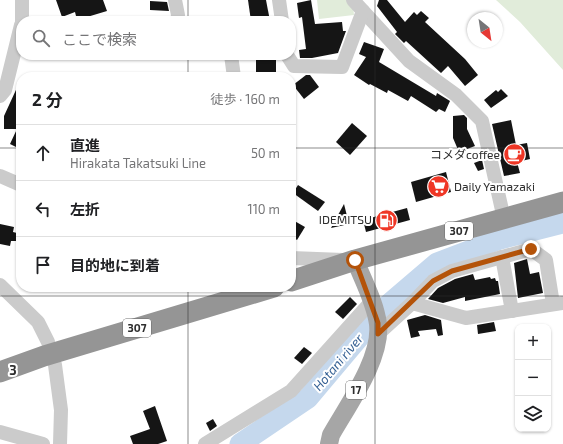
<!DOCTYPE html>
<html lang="ja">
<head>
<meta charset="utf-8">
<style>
  body { margin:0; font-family:"Exo 2","Noto Sans JP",sans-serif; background:#f6f6f6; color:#202124 }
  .controls { position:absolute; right:12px; bottom:12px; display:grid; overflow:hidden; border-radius:8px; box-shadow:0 1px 3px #0004 }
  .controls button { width:36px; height:36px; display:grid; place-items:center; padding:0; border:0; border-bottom:1px solid #e0e0e0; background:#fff; color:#202124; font:20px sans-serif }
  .compass { position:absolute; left:467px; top:12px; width:36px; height:36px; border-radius:50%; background:#fff; box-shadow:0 1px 3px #0004; rotate:150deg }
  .stop { position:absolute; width:12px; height:12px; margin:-9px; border:3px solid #b45309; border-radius:50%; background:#fff }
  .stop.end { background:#b45309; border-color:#fff; box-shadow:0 1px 4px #0008 }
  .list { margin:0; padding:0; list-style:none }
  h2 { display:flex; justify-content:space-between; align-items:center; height:52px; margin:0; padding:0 16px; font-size:17px }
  h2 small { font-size:13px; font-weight:400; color:#757577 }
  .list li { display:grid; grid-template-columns:26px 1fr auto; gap:12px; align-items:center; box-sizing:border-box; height:56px; padding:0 16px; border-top:1px solid #e0e0e0 }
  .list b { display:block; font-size:15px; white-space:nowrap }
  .list p { margin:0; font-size:13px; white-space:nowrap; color:#757577 }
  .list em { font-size:13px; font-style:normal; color:#757577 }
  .icon { flex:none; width:22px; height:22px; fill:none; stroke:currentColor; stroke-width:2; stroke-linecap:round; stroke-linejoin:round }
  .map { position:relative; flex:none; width:563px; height:444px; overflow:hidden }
  .search { position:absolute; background:#fff; box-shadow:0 1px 3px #0004; left:16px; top:16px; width:280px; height:44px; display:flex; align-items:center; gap:10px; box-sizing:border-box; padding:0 14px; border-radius:16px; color:#757577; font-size:15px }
  .panel { position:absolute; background:#fff; box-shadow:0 1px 3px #0004; left:16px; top:72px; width:280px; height:220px; border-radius:16px }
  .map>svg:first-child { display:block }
</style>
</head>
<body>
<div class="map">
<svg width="563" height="444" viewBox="0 0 563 444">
  <rect width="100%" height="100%" fill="#fff"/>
  <g fill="#e1ecda">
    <path d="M317,0H348L353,5L354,15L319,19Z"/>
    <path d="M496,0H563V70L520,22Z"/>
  </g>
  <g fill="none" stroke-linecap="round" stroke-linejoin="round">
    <path stroke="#c5d8ed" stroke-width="21" d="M240,444L308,398L382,310L437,263L500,239L563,223"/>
  </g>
  <g fill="#151515">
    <path d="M56,0H103L107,11L77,20L75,12L62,17Z"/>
    <path d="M248,0H266L270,21H251Z"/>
    <path d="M311,0L315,24L342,22L343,31H346L338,53L312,58H300L299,50L306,49L302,17L299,18L297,3Z"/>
    <path d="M379,0H387L405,22L414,12L417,15L421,11L429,18L425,22L465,59L478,75L465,86L448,66L441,73L406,41L404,43L395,34L397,32L377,6Z"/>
    <path d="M150,1L167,2L169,11L150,10Z"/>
    <path d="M364,42L384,49L379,62L436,96L437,93L450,101L445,112L439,109L436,112L411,96L408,101L388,90L387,93L370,84L369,85L354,75L366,57L359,54Z"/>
    <rect x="256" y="55" width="20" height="21"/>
    <path d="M306,75H310L319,87L304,99L293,85Z"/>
    <path d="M21,79V142L18,148L10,144L17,129H4V116Z"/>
    <path d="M501,89L508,96L491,108L484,100L496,90L498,92Z"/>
    <path d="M464,115L467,118V129L475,146L459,152L453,138V116Z"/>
    <path d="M511,120L516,145L527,143L530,159L517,162L520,173L504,176L492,124Z"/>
    <path d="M352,123L367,136L350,155L336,142Z"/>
    <path d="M482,160L484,169L478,171L474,163Z"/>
    <path d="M446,172L451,192L416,202L411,182Z"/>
    <path d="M298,185L325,202L318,211L293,193Z"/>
    <path d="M344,204L349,224L331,228Z"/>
    <path d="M407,208L410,220L366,232L363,220Z"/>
    <path d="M291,219L305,227L297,240L291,236Z"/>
    <path d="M0,224L14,227L13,232L17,233L16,241H11L10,246L0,244Z"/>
    <path d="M527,259L530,274L539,272L543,293L518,298L514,263Z"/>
    <path d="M473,274L475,280L490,277L491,279L495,278L496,281H498L500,294L465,301V297L443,303L428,299L438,288L455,279Z"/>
    <path d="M350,297L357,304L343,319L335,312Z"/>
    <path d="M425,315L441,320L443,335L438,336L436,329L418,331L420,336L411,338L407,320Z"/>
    <path d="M494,322L496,331L478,334L477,325Z"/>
    <path d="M304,347L312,353L302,364L294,358Z"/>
    <path d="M155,406L167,441L158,444H133L130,436L150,429L143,411Z"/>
    <path d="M213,419L217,426L210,431L206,423Z"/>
  </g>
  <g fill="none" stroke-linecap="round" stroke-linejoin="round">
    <g stroke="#cbcbcb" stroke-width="14">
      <path d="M175,0L178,15L177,21"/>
      <path d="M279,0L282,21"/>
      <path d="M363,11L409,61L456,95L482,121L504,219"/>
      <path d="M22,21V0"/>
      <path d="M231,55L234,77"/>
      <path d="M287,55L294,66L342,67L363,11L353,0"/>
      <path d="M0,96L5,90L21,25"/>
      <path d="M0,176L21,185"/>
      <path d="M502,257L512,311"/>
      <path d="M291,258L343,260"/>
      <path d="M0,285L38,322L48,342"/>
      <path d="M412,303L433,281L452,271L531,249L546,260L553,304"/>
      <path d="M378,334L412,303L466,318L563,303"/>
      <path d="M55,365L61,410L60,444"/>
      <path d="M0,432L43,444"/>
      <path d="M205,444L291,391L371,302"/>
    </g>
    <path stroke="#a6a6a6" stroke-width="18" d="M329,444L331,435C348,405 382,358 378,324C375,302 363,280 355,260"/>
    <g stroke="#959595" stroke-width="21">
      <path d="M291,281L355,260L563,202"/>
      <path d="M0,372L44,356L274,287"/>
    </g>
  </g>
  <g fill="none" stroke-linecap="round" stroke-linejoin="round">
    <path stroke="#b45309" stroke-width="5" d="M355,260L378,323V334L433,281L452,271L531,249"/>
  </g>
  <path fill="none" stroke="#2e2e2e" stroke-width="1" stroke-opacity="0.55" d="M188,0V21M375,0V444M188,55V77M0,148H21M291,148H563M188,287V444M0,296H563"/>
  <defs>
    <symbol id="cafe-disc" viewBox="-11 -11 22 22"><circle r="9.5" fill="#ef3625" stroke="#fff"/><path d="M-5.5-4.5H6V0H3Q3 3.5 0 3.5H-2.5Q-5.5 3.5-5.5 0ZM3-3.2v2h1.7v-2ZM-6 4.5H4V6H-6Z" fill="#fff"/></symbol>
    <symbol id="supermarket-disc" viewBox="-11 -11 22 22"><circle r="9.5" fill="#ef3625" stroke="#fff"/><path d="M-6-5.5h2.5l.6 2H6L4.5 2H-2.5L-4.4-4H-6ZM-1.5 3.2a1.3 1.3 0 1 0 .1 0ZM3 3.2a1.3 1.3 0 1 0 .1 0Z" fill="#fff"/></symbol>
    <symbol id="fuel-disc" viewBox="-11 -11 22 22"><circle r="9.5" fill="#ef3625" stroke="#fff"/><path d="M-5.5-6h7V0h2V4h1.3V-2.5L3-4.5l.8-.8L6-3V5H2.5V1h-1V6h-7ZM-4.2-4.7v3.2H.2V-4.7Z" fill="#fff"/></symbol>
  </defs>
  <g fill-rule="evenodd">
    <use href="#cafe-disc" x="502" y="142" width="25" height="25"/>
    <use href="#supermarket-disc" x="426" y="174" width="25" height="25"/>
    <use href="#fuel-disc" x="374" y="208" width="25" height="25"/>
  </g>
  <g text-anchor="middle" stroke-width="4" stroke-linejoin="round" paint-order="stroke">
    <g fill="#fff" stroke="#6d6d6d" stroke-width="1">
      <rect x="445" y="222" width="28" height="18" rx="3"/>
      <rect x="123" y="319" width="28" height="18" rx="3"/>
      <rect x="346" y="381" width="20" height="18" rx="3"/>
    </g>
    <g font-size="11" font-weight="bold" fill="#2e2e2e">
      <text x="459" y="235">307</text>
      <text x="137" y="332">307</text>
      <text x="356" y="394">17</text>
    </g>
    <g font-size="12" fill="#2e2e2e" stroke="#fff" text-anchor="end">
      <text x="500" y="159">コメダcoffee</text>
      <text x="454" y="191" text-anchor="start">Daily Yamazaki</text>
      <text x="372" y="224">IDEMITSU</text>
    </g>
    <g font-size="13" font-style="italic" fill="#376295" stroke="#fff">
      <text transform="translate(338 362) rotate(-50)" y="5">Hotani river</text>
    </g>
  </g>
  <g font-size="13" text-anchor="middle" font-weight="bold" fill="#2e2e2e" stroke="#fff" stroke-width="4" stroke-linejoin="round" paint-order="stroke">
    <text x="13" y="375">3</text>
  </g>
</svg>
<div class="controls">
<button>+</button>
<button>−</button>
<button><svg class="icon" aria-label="layers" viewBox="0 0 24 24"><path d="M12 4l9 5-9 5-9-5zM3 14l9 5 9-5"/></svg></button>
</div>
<svg class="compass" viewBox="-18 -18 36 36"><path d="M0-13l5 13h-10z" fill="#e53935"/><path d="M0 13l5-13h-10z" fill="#757577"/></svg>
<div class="stop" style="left:355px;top:260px"></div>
<div class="stop end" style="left:531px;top:249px"></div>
<div class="search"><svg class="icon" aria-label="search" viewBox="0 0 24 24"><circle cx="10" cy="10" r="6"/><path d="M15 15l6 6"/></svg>ここで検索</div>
<section class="panel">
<h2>2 分<small>徒歩 · 160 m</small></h2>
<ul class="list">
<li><svg class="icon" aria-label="ahead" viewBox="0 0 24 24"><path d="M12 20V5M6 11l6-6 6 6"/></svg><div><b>直進</b><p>Hirakata Takatsuki Line</p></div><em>50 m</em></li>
<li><svg class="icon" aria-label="left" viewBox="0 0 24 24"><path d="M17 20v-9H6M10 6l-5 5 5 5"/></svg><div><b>左折</b></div><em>110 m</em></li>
<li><svg class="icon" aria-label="arrive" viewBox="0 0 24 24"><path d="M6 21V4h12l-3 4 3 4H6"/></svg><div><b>目的地に到着</b></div></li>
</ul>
</section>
</div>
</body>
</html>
